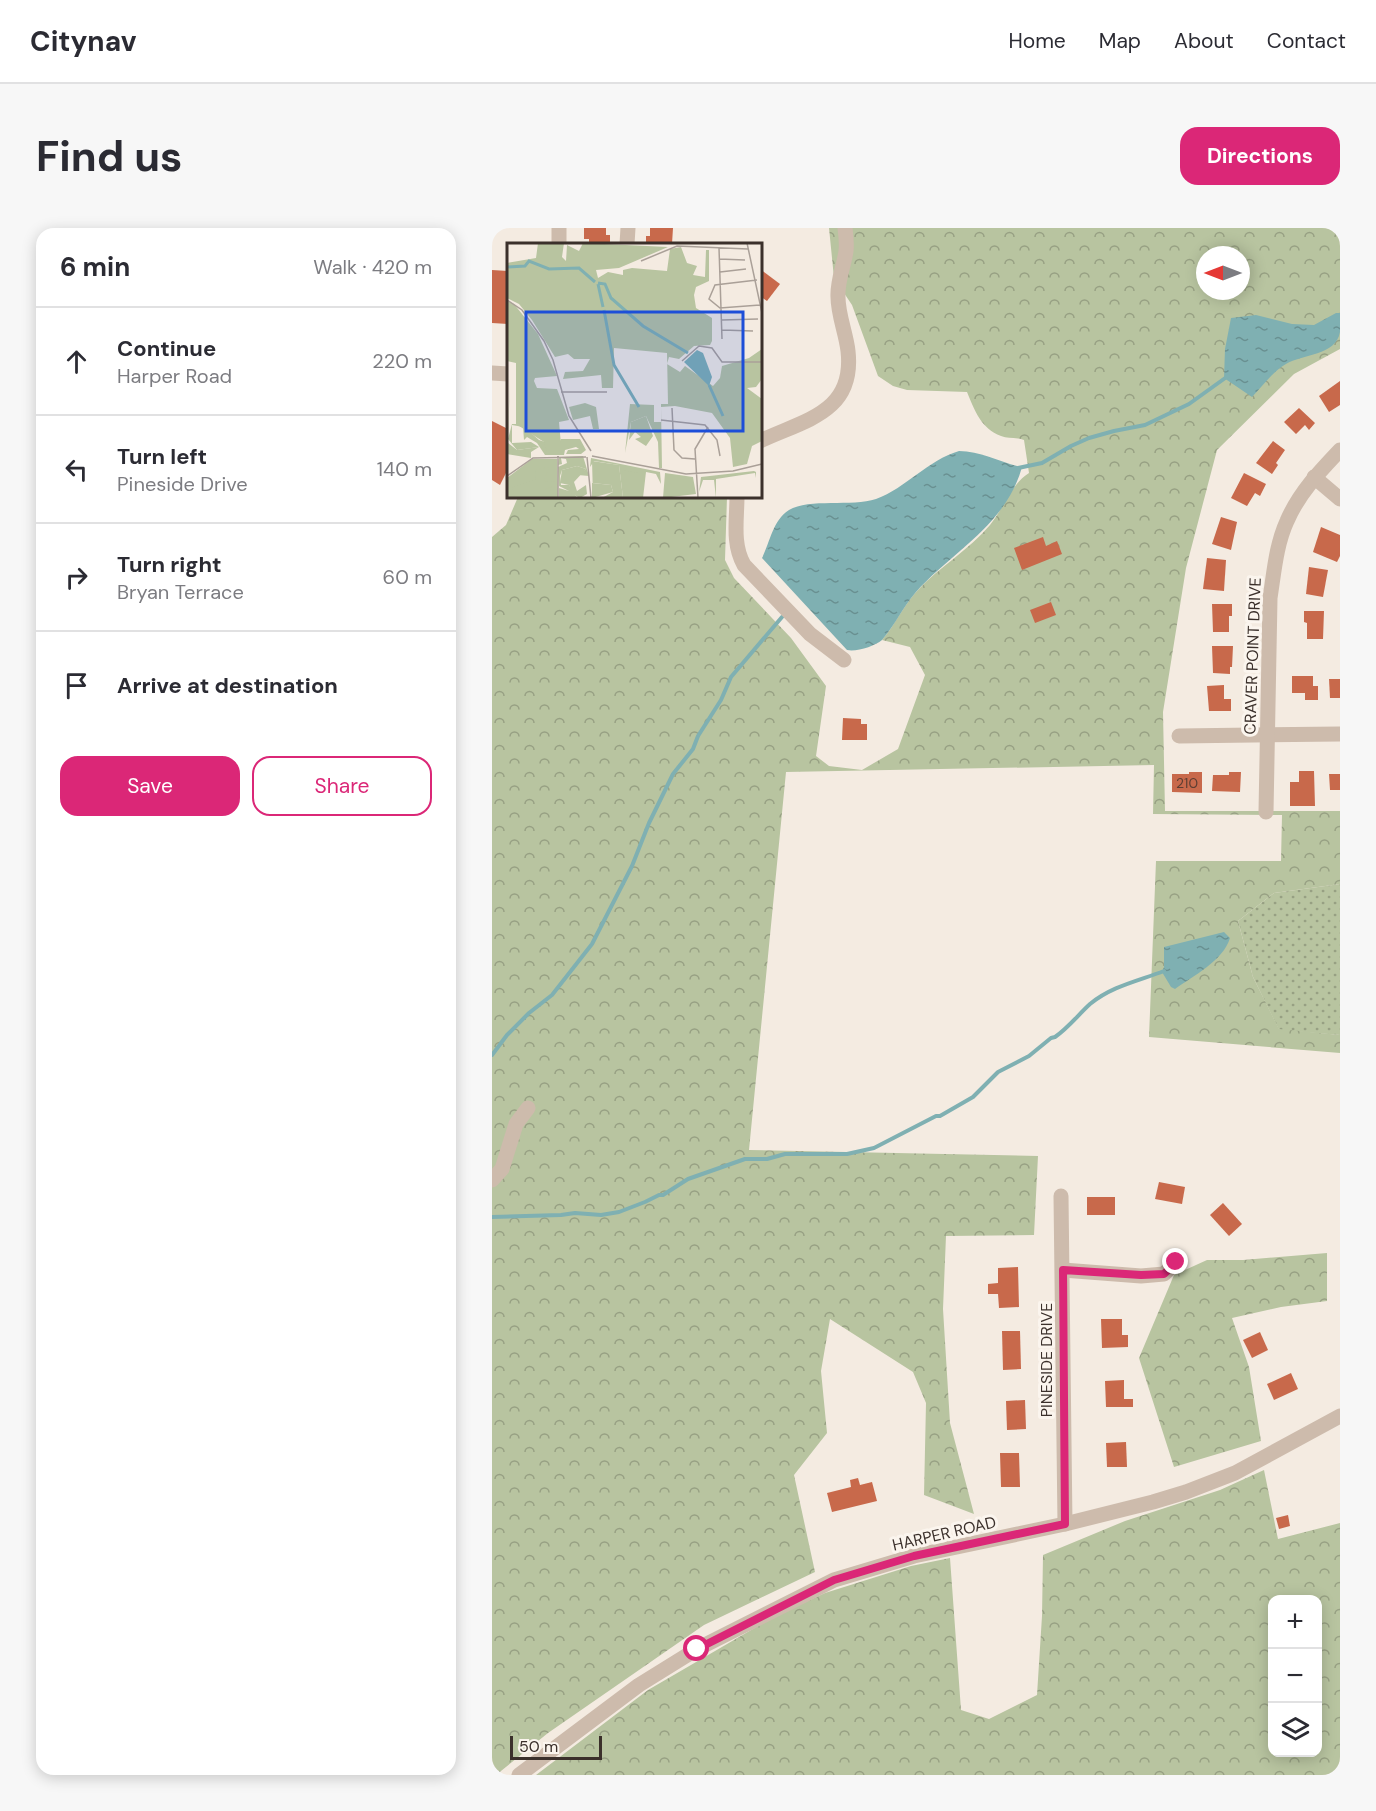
<!DOCTYPE html>
<html lang="en">
<head>
<meta charset="utf-8">
<style>
  body { margin:0; font-family:"DM Sans",sans-serif; background:#f7f7f7; color:#2b2b33 }
  .controls { position:absolute; right:18px; bottom:18px; display:grid; overflow:hidden; border-radius:12px; box-shadow:0 3px 15px #0003 }
  .controls button { width:54px; height:54px; display:grid; place-items:center; padding:0; border:0; border-bottom:2px solid #e1e1e2; background:#fff; color:#2b2b33; font:30px sans-serif }
  .compass { position:absolute; left:704px; top:18px; width:54px; height:54px; border-radius:50%; background:#fff; box-shadow:0 3px 15px #0003; rotate:270deg }
  .scale { position:absolute; left:18px; bottom:15px; width:92px; box-sizing:border-box; padding-left:6px; border:3px solid #3b302b; border-top:0; font-size:16px; line-height:21px; white-space:nowrap; color:#3b302b; -webkit-text-stroke:4px #fbf5ee; paint-order:stroke }
  .stop { position:absolute; width:18px; height:18px; margin:-14px; border:4px solid #db2777; border-radius:50%; background:#fff }
  .stop.end { background:#db2777; border-color:#fff; box-shadow:0 2px 6px #0008 }
  .list { margin:0; padding:0; list-style:none }
  h2 { display:flex; justify-content:space-between; align-items:center; height:78px; margin:0; padding:0 24px; font-size:26px }
  h2 small { font-size:20px; font-weight:400; color:#7c7c81 }
  .list li { display:grid; grid-template-columns:39px 1fr auto; gap:18px; align-items:center; box-sizing:border-box; height:108px; padding:0 24px; border-top:2px solid #e1e1e2 }
  .list b { display:block; font-size:22px; white-space:nowrap }
  .list p { margin:0; font-size:20px; white-space:nowrap; color:#7c7c81 }
  .list em { font-size:20px; font-style:normal; color:#7c7c81 }
  .actions { display:flex; gap:12px; padding:18px 24px }
  .actions a { flex:1; padding:14px 0; border:2px solid #db2777; border-radius:18px; text-align:center; font-size:21px; color:#db2777 }
  .actions .main { background:#db2777; color:#fff }
  .icon { flex:none; width:33px; height:33px; fill:none; stroke:currentColor; stroke-width:2; stroke-linecap:round; stroke-linejoin:round }
  .map { position:relative; flex:none; width:848px; height:1547px; overflow:hidden; border-radius:18px }
  header { display:flex; align-items:center; gap:36px; box-sizing:border-box; height:84px; padding:0 30px; background:#fff; border-bottom:2px solid #e1e1e2 }
  header strong { font-size:28px }
  nav { display:flex; gap:33px; margin-inline-start:auto; font-size:21px }
  .intro { display:flex; align-items:center; justify-content:space-between; box-sizing:border-box; height:144px; padding:0 36px }
  h1 { margin:0; font-size:42px }
  .button { padding:15px 27px; border-radius:18px; background:#db2777; color:#fff; font-size:21px; font-weight:700 }
  main { display:flex; gap:36px; padding:0 36px }
  aside { flex:1; background:#fff; border-radius:18px; box-shadow:0 3px 15px #0003 }
  .map>svg:first-child { display:block }
</style>
</head>
<body>
<header>
<strong>Citynav</strong>
<nav><a>Home</a><a>Map</a><a>About</a><a>Contact</a></nav>
</header>
<div class="intro"><h1>Find us</h1><a class="button">Directions</a></div>
<main>
<aside>
<h2>6 min<small>Walk · 420 m</small></h2>
<ul class="list">
<li><svg class="icon" aria-label="ahead" viewBox="0 0 24 24"><path d="M12 20V5M6 11l6-6 6 6"/></svg><div><b>Continue</b><p>Harper Road</p></div><em>220 m</em></li>
<li><svg class="icon" aria-label="left" viewBox="0 0 24 24"><path d="M17 20v-9H6M10 6l-5 5 5 5"/></svg><div><b>Turn left</b><p>Pineside Drive</p></div><em>140 m</em></li>
<li><svg class="icon" aria-label="right" viewBox="0 0 24 24"><path d="M7 20v-9h11M14 6l5 5-5 5"/></svg><div><b>Turn right</b><p>Bryan Terrace</p></div><em>60 m</em></li>
<li><svg class="icon" aria-label="arrive" viewBox="0 0 24 24"><path d="M6 21V4h12l-3 4 3 4H6"/></svg><div><b>Arrive at destination</b></div></li>
</ul>
<div class="actions"><a class="main">Save</a><a>Share</a></div>
</aside>
<div class="map">
<svg width="848" height="1547" viewBox="0 0 848 1547">
  <defs>
    <pattern id="grass-dots" width="8" height="8" patternUnits="userSpaceOnUse" patternTransform="scale(1.5)"><rect width="8" height="8" fill="#b8c4a0"/><path d="M2 2h.1M6 6h.1" fill="none" stroke="#97a083" stroke-width="1.8" stroke-linecap="round"/></pattern>
    <pattern id="forest-crowns" width="20" height="18" patternUnits="userSpaceOnUse" patternTransform="scale(1.5)"><rect width="20" height="18" fill="#b8c4a0"/><path d="M2 6a3 3 0 1 1 6 0M12 15a3 3 0 1 1 6 0" fill="none" stroke="#97a083"/></pattern>
    <pattern id="water-ripples" width="26" height="14" patternUnits="userSpaceOnUse" patternTransform="scale(1.5)"><rect width="26" height="14" fill="#7fb0b2"/><path d="M2 4q2-2 4 0t4 0M15 11q2-2 4 0t4 0" fill="none" stroke="#699091"/></pattern>
  </defs>
  <rect width="100%" height="100%" fill="#f4ebe1"/>
  <path fill="url(#grass-dots)" d="M848,656V807L787,802L761,749L746,693L782,665Z"/>
  <g fill="url(#forest-crowns)" fill-rule="evenodd">
    <path d="M337,0H848V121L802,146L725,222L694,340L671,484L673,583H848V656L782,665L746,693L761,749L787,801L848,807V825L657,809L664,633H789L790,587L661,586L662,537L294,544L257,922L546,928L542,1007L454,1008L451,1081L458,1195L482,1286L432,1267L434,1175L421,1144L338,1091L329,1143L335,1205L302,1247L323,1344L212,1397L56,1505L4,1547H0V309L14,297L26,269H235L233,332L242,350L299,410L334,458L324,528L337,538L370,542L406,521L433,447L418,419L390,412C403,397 411,378 425,363C447,339 477,322 498,297C511,281 520,255 537,245L532,212C524,209 516,211 509,208C489,201 482,181 475,164L415,162L401,158L386,148L360,77L342,50ZM713,27H749V63H713Z"/>
    <path d="M835,1025V1073L789,1079L740,1090L757,1139L769,1213L682,1239L647,1130L682,1047L715,1032H751Z"/>
    <path d="M772,1242L786,1311L848,1295V1547H44L156,1462L283,1388L333,1365L419,1338L458,1330L469,1482L497,1491L545,1467L550,1388L551,1327L633,1293L728,1262ZM780,1372H826V1524H780Z"/>
  </g>
  <g fill="url(#water-ripples)">
    <path d="M844,85H848C848,91 848,98 848,104C844,128 810,126 794,136C780,144 771,158 760,169L732,150L733,121L739,90L764,87L800,96L822,97Z"/>
    <path d="M467,223C489,223 509,235 530,239C514,297 462,322 424,364C411,379 403,397 390,412C383,418 365,424 355,422L270,330C278,314 281,292 297,282C317,270 360,279 384,271C414,260 436,232 467,223Z"/>
    <path d="M732,704L738,710C731,733 701,748 683,761L679,759L670,744L672,739V719Z"/>
  </g>
  <g fill="none" stroke-linecap="round" stroke-linejoin="round">
    <g stroke="#7fb0b2" stroke-width="4">
      <path d="M526,240L550,235L579,218L597,210L622,203L653,197L697,176L736,148"/>
      <path d="M0,827L15,807L37,785L60,767L100,716L140,638L157,595L181,546L201,521L206,508L229,472L239,449L290,389"/>
      <path d="M0,989L69,987L83,985L109,987L127,984L153,974L167,967H171L196,951L253,931H275L293,926H355L382,920L444,888H448L481,869L506,844L537,828L559,810L563,809C576,800 586,787 598,776C620,758 646,753 672,743"/>
    </g>
  </g>
  <g fill="#c8694b">
    <path d="M92,0H114V7H118V16H97V11H92Z"/>
    <path d="M158,0H181L180,16H154V8H158Z"/>
    <path d="M268,41L288,56L275,73L268,68Z"/>
    <path d="M0,42L16,43V96L0,95Z"/>
    <path d="M848,153V177L837,184L827,168Z"/>
    <path d="M807,180L823,195L817,202L813,197L804,206L792,194Z"/>
    <path d="M0,193L16,201V234L14,238L16,241L8,257L0,252Z"/>
    <path d="M781,213L793,222L784,235L786,237L780,246L764,235Z"/>
    <path d="M752,245L774,256L768,268L763,265L755,278L739,270Z"/>
    <path d="M729,289L745,294L739,322L720,316Z"/>
    <path d="M829,299L848,307V328L845,334L821,324Z"/>
    <path d="M551,309L554,318L565,313L570,326L530,342L522,320Z"/>
    <path d="M715,330L734,332L732,363L711,361Z"/>
    <path d="M817,339L836,342L831,369L814,366Z"/>
    <path d="M559,374L564,387L543,395L538,382Z"/>
    <path d="M720,376H740V388H737V404H721Z"/>
    <path d="M812,383H832L831,411H815V395L812,394Z"/>
    <path d="M720,418H741L740,439H738V446L721,445Z"/>
    <path d="M800,448H821V458H826V472H813V465H800Z"/>
    <path d="M837,451H848V470H838Z"/>
    <path d="M732,457V471H739V483H717L715,458Z"/>
    <path d="M351,490L369,491V496H375V512H350Z"/>
    <path d="M807,543H822L823,578H798V554H807Z"/>
    <path d="M697,544H710V565L680,564V546H697Z"/>
    <path d="M737,544H749L748,564L720,563L721,547H737Z"/>
    <path d="M837,546H848V562H838Z"/>
    <path d="M667,954L693,959L690,976L663,971Z"/>
    <rect x="595" y="969" width="28" height="18"/>
    <path d="M731,975L750,996L737,1008L718,987Z"/>
    <path d="M526,1039L527,1079L507,1080L506,1066H496V1056L506,1055V1040Z"/>
    <path d="M609,1091H630V1107H636V1119L610,1120Z"/>
    <path d="M510,1103H528L529,1141L511,1142Z"/>
    <path d="M768,1104L776,1122L760,1130L751,1112Z"/>
    <path d="M799,1145L806,1161L782,1172L775,1156Z"/>
    <path d="M632,1152V1171H641V1179H614L613,1153Z"/>
    <path d="M533,1172L534,1201L515,1202L514,1173Z"/>
    <path d="M634,1214L635,1239H615L614,1215Z"/>
    <path d="M508,1225H527L528,1259H509Z"/>
    <path d="M366,1250L368,1257L380,1254L385,1273L340,1284L335,1265L359,1259L358,1252Z"/>
    <path d="M796,1287L798,1298L787,1301L784,1290Z"/>
  </g>
  <g fill="none" stroke-linecap="round" stroke-linejoin="round">
    <g stroke="#cdbbac" stroke-width="15">
      <path d="M67,0V16"/>
      <path d="M135,16L136,0"/>
      <path d="M0,145L16,146"/>
      <path d="M268,213C312,192 363,185 356,123C354,105 346,87 346,69C345,53 352,38 354,23C355,15 354,8 353,0"/>
      <path d="M822,249L848,271"/>
      <path d="M245,268C245,291 240,316 252,337L318,406L352,432"/>
      <path d="M687,508L848,506"/>
      <path d="M774,584L778,370C782,345 784,317 795,293C807,265 828,243 848,222"/>
      <path d="M0,952L10,941L24,896L36,880"/>
      <path d="M569,968L573,1296"/>
      <path d="M571,1042L649,1048L672,1046L684,1034"/>
      <path d="M27,1547L147,1457L205,1421L342,1352L422,1328L573,1296L661,1274L694,1264L743,1245L848,1188"/>
    </g>
  </g>
  <g fill="none" stroke-linecap="round" stroke-linejoin="round">
    <path stroke="#db2777" stroke-width="8" d="M205,1421L342,1352L422,1328L573,1296L571,1042L649,1047L672,1046L684,1034"/>
  </g>
  <g text-anchor="middle" stroke-width="6" stroke-linejoin="round" paint-order="stroke">
    <g font-size="14" fill="#5e3e33">
      <text x="695" y="560">210</text>
    </g>
    <g font-size="16" fill="#3b302b" stroke="#fbf5ee">
      <text transform="translate(760 428) rotate(-88)" y="6">CRAVER POINT DRIVE</text>
      <text transform="translate(554 1132) rotate(-90)" y="6">PINESIDE DRIVE</text>
      <text transform="translate(452 1305) rotate(-13)" y="6">HARPER ROAD</text>
    </g>
  </g>
  <g transform="translate(15 15)">
    <rect width="255" height="255" fill="#f4ebe1"/>
    <path d="M139,173L146,193L139,203L128,196L134,194L128,189L122,197L124,179ZM5,181H14L32,197L50,203L54,196H73L79,207L74,211H59L61,207L72,206L69,204L58,207L57,212H38L30,200L20,194L17,197L16,184L5,182V200L24,199L32,204L10,207L1,196ZM76,213L82,233L71,232L79,226L70,223L55,227L53,233L54,242H62L70,255H52V245L62,248L52,243L51,224L60,220L59,216L54,215L55,221L51,222L52,214ZM84,215L153,229L154,241L149,231L139,229L136,255H116L112,222L87,218L83,224ZM25,216H50L51,255H1L0,235ZM247,228L249,229V235L248,230L209,236V255L207,237H196L192,249L194,234ZM158,230L186,234L189,251L156,255ZM85,240L104,242L106,249L85,255Z" fill="#b8c4a0"/>
    <path d="M31,0H57L55,14L59,18L60,2L72,8L76,0L161,4L112,25L89,27L91,35L101,29L116,32V27L125,25L160,28L163,6L174,4L180,20L190,23L186,32L198,34L199,7H202V38L189,44L187,52L189,65L205,75V98L203,102L187,103L172,116L162,114L160,121L173,129L178,123L206,143L213,135L215,123L242,115L255,106V136L249,144L240,145L255,156V198L245,203L240,221L226,224L223,195L205,170L168,163L154,164L155,225H152L151,199L139,173L124,179L118,210L123,161L147,162V179H154V161H161L160,110L107,105L106,145H95L94,132L56,136L58,129L76,128L83,116H67L61,111L48,114L25,77L12,61L0,55V20L29,15ZM0,58L7,61L31,91L50,133L28,135L27,138L30,145L50,146L62,177L52,179L54,202L48,208H40L37,199L9,181V120L0,118ZM3,132L1,200L10,207L32,204L24,209V215L0,211ZM78,160L89,164L92,186H86L83,173L66,177L62,164ZM85,218L112,222L116,255H95L106,249L104,242L86,240V253ZM70,223L79,226L67,239L70,248L79,242L80,251L73,255L65,251L62,242L53,240L55,227ZM42,224L37,238L48,239V248H43L45,243L38,247V255H8L5,244L29,236L28,227Z" fill="#b8c4a0"/>
    <path d="M115,227L133,230V255H118Z" fill="#b8c4a0"/>
    <path d="M190,107L196,110L205,134L202,143L177,119Z" fill="#7fb0b2"/>
    <path fill="none" stroke="#7fb0b2" stroke-width="3" d="M0,24L18,23L22,18L42,26L72,25L88,39M91,40L98,41L104,55L136,83L181,110M91,41L96,64M97,67L107,122L132,164M202,142L216,173"/>
    <path fill="none" stroke="#aaa098" stroke-width="1.5" d="M240,0L255,70M212,5L215,96M212,16L238,17M134,18L170,3L241,6M213,29L239,26M250,37L208,42L202,56L213,65L253,62M0,57L15,67L37,98L46,117L62,173L84,208M215,77L251,76M215,87L246,88M175,118L192,103L205,105L215,119H255M54,149H100M165,165L167,207L175,215L188,216M154,177L198,182L210,197L213,213M51,213V255M85,213L179,231L226,228L255,221M80,214L84,255M0,233L26,215L79,214M191,255L188,206L201,184"/>
    <path fill="#1d4ed8" fill-opacity="0.15" stroke="#1d4ed8" stroke-width="3" d="M19,69H236V188H19Z"/>
    <rect width="255" height="255" fill="none" stroke="#3b302b" stroke-width="3"/>
  </g>
</svg>
<div class="controls">
<button>+</button>
<button>−</button>
<button><svg class="icon" aria-label="layers" viewBox="0 0 24 24"><path d="M12 4l9 5-9 5-9-5zM3 14l9 5 9-5"/></svg></button>
</div>
<svg class="compass" viewBox="-18 -18 36 36"><path d="M0-13l5 13h-10z" fill="#e53935"/><path d="M0 13l5-13h-10z" fill="#7c7c81"/></svg>
<div class="scale">50 m</div>
<div class="stop" style="left:205px;top:1421px"></div>
<div class="stop end" style="left:684px;top:1034px"></div>
</div>
</main>
</body>
</html>
